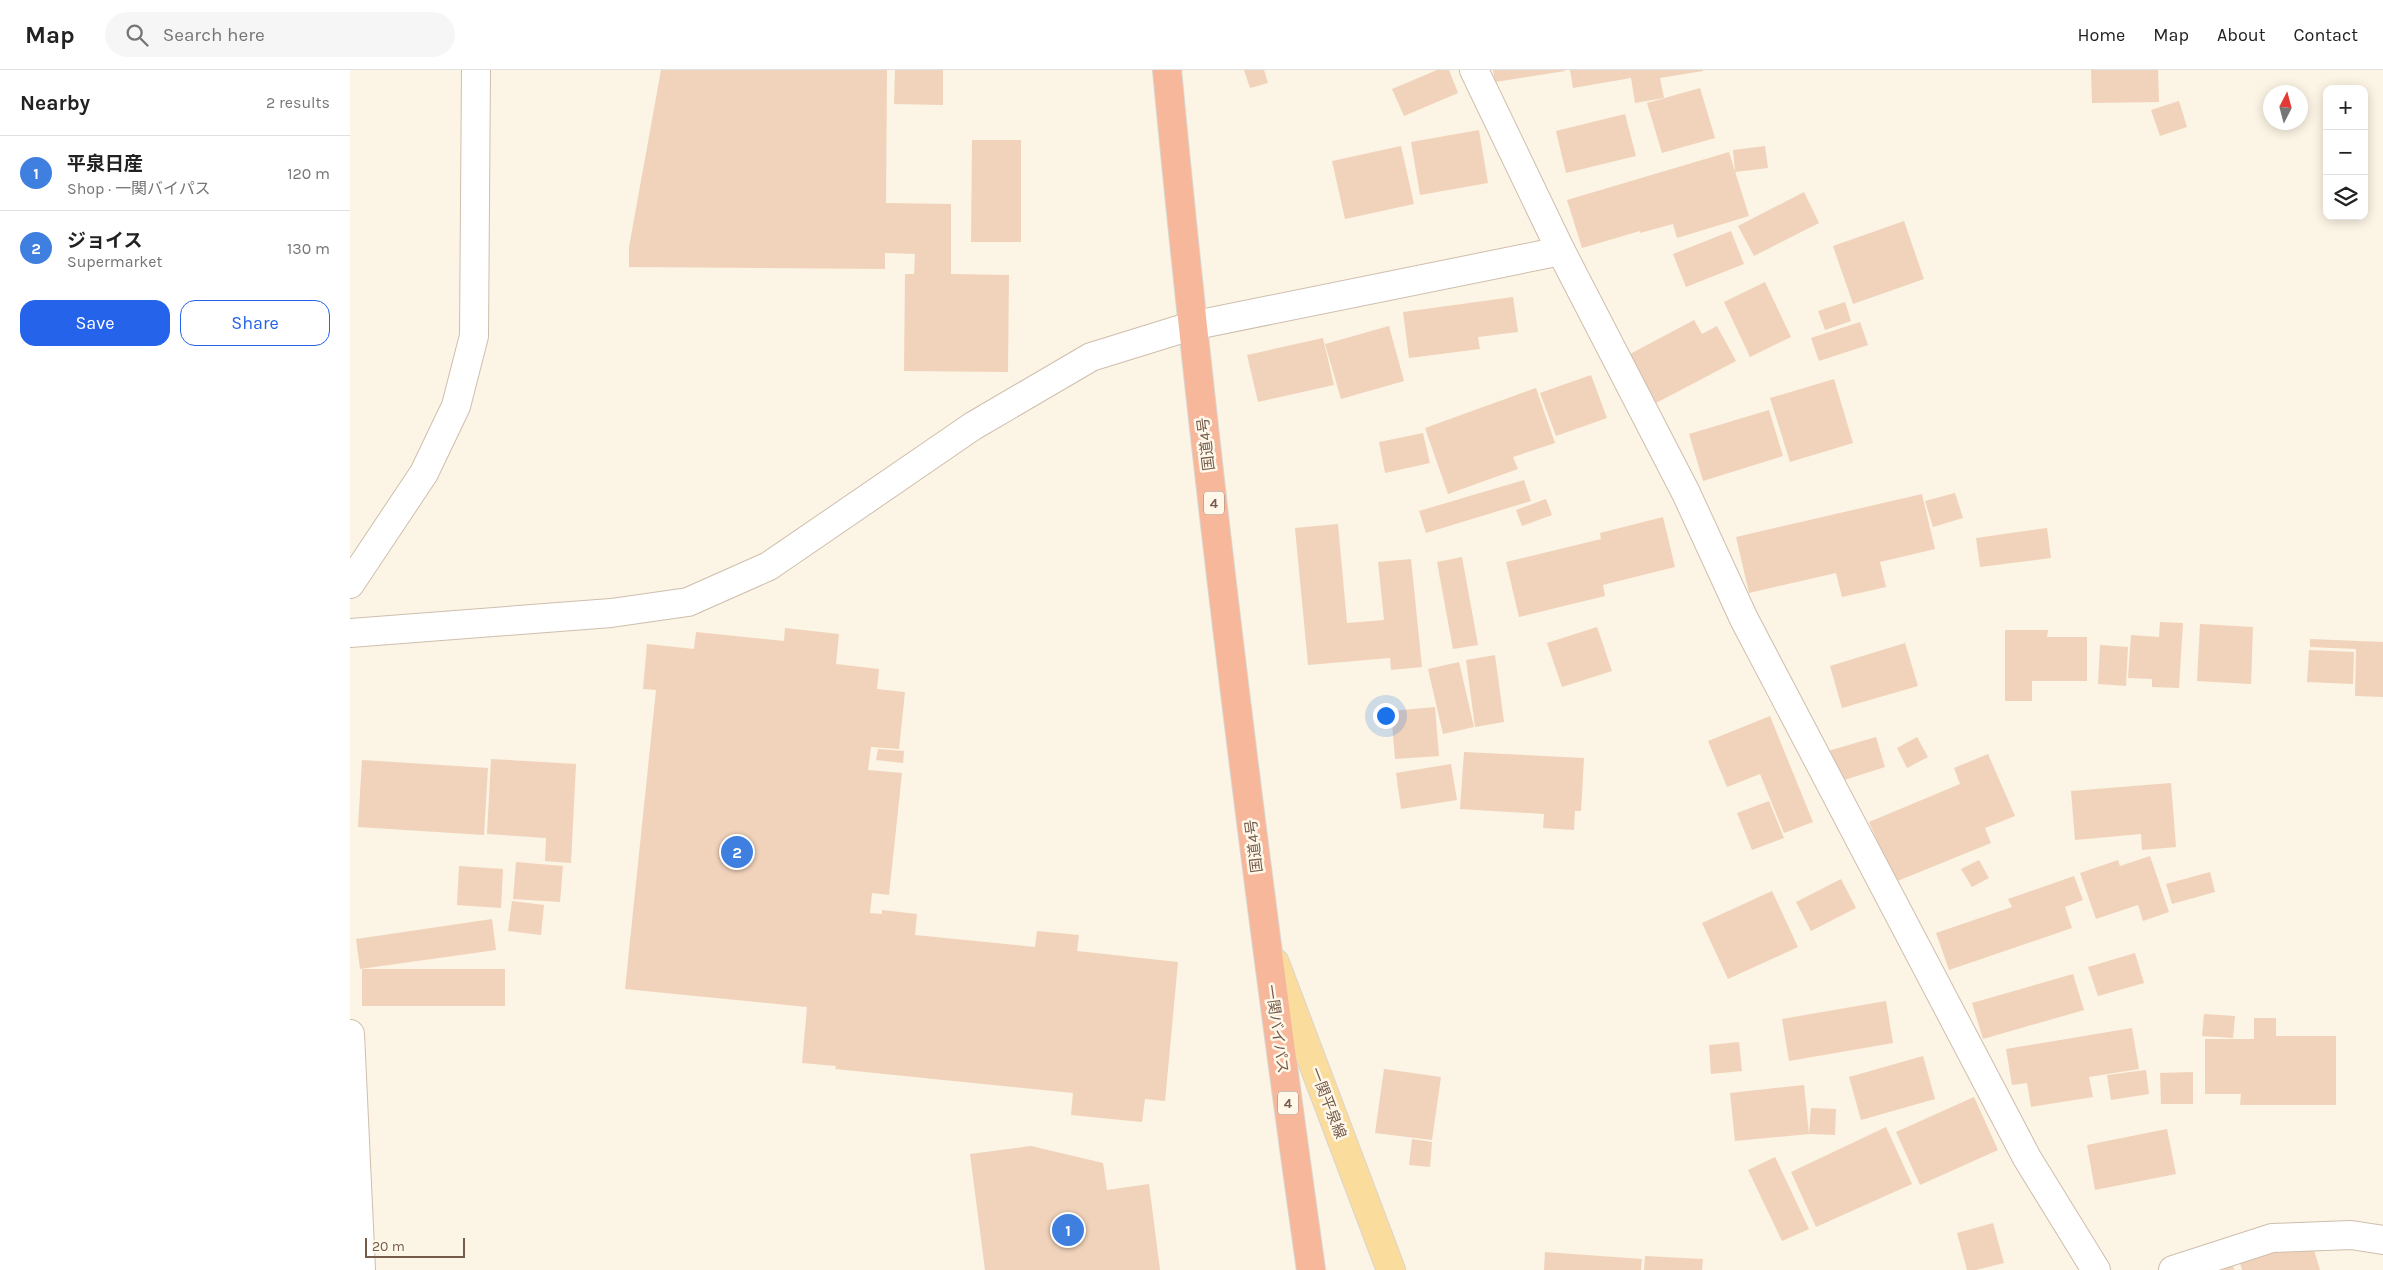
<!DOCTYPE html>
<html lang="en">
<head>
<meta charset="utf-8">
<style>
  body { margin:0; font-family:Karla,"Noto Sans JP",sans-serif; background:#f6f6f6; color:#222 }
  .controls { position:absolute; right:15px; top:15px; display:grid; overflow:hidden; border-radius:10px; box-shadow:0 2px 12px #0003 }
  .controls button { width:45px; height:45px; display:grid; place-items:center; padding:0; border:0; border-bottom:1px solid #e0e0e0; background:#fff; color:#222; font:25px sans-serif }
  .compass { position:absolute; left:1913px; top:15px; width:45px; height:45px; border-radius:50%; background:#fff; box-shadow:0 2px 12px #0003; rotate:6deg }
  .scale { position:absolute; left:15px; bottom:12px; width:100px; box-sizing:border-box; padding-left:5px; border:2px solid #745b4a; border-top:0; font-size:14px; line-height:18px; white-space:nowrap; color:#745b4a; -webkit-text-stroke:4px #fff8ea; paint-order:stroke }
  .you { position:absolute; left:1035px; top:645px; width:18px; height:18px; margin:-12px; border:4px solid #fff; border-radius:50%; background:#1a73e8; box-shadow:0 0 0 8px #1a73e833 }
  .badge { display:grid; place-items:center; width:32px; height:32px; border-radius:50%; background:#2563eb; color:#fff; font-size:16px; font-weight:700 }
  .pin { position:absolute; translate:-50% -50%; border:2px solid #fff; box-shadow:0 1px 5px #0006 }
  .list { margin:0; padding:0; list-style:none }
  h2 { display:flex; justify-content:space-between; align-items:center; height:65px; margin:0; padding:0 20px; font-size:21px }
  h2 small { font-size:16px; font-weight:400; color:#767676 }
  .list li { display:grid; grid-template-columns:32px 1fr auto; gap:15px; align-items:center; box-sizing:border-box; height:75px; padding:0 20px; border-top:1px solid #e0e0e0 }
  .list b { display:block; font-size:19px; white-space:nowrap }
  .list p { margin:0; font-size:16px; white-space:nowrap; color:#767676 }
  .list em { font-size:16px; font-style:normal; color:#767676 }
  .actions { display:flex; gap:10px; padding:15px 20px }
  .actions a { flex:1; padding:11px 0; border:1px solid #2563eb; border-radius:15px; text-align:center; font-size:18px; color:#2563eb }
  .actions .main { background:#2563eb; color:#fff }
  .icon { flex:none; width:28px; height:28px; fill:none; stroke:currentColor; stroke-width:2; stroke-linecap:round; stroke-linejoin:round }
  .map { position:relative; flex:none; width:2033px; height:1200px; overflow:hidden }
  header { display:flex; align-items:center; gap:30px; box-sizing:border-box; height:70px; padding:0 25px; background:#fff; border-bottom:1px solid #e0e0e0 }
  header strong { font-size:24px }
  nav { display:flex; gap:28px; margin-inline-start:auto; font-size:18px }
  .search { width:350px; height:45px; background:#f6f6f6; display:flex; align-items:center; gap:12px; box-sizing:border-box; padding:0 18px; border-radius:28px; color:#767676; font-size:19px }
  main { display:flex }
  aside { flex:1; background:#fff }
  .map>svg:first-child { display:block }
</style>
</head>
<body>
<header>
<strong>Map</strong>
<div class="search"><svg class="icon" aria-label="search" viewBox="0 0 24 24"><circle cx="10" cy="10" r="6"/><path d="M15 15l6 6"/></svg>Search here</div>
<nav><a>Home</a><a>Map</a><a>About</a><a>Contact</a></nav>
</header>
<main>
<aside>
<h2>Nearby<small>2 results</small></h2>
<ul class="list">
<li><span class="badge" style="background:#3f7fe0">1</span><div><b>平泉日産</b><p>Shop · 一関バイパス</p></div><em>120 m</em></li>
<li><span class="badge" style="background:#3f7fe0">2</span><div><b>ジョイス</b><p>Supermarket</p></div><em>130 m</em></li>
</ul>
<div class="actions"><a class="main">Save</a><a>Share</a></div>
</aside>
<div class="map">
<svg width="2033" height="1200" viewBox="0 0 2033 1200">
  <rect width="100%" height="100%" fill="#fcf4e4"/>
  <g fill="#f1d3bb">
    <path d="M311,0H537L536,133L601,134V204L659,205L658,302L554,301L555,204H564L565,184L535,183V199L279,197V177Z"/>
    <path d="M545,0H593V35L544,34Z"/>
    <path d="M894,0H914L918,13L900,18Z"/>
    <path d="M1087,0H1099L1108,23L1054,46L1042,19Z"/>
    <path d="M1143,0H1215V1L1145,12Z"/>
    <path d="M1220,0H1353V1L1310,8L1314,28L1285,33L1281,8L1223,18Z"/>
    <path d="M1741,0H1808L1809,32L1742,33Z"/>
    <path d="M1350,18L1365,68L1312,83L1297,33Z"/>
    <path d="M1829,31L1837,57L1810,66L1801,40Z"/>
    <path d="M1275,44L1286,86L1216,103L1206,61Z"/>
    <path d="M1129,60L1138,113L1070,125L1061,72Z"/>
    <path d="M622,70H671V172H621Z"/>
    <path d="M1051,76L1064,134L995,149L982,91Z"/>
    <path d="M1415,76L1418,98L1385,102L1383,80Z"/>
    <path d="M1379,82L1399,146L1327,168L1323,154L1290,163V161L1232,178L1217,130Z"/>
    <path d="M1454,122L1469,153L1404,186L1388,156Z"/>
    <path d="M1554,151L1574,209L1503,234L1483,176Z"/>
    <path d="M1381,161L1394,194L1336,217L1323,184Z"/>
    <path d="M1415,212L1441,267L1400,287L1374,232Z"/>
    <path d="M1163,227L1168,262L1128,267L1130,279L1059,288L1053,242Z"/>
    <path d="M1495,232L1501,251L1475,260L1468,241Z"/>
    <path d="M1344,250L1352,264L1367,256L1386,291L1306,333L1280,284Z"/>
    <path d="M1510,252L1518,275L1469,291L1461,268Z"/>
    <path d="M1039,256L1054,311L991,329L975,274Z"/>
    <path d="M973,268L984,315L908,332L897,285Z"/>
    <path d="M1241,305L1257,348L1206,366L1190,323Z"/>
    <path d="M1484,309L1503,373L1440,392L1420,328Z"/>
    <path d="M1186,318L1205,373L1163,387L1168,399L1098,424L1075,358Z"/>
    <path d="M1419,340L1433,386L1353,411L1339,364Z"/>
    <path d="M1073,363L1080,393L1035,403L1029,372Z"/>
    <path d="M1174,410L1181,431L1076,463L1069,441Z"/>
    <path d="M1605,423L1613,448L1583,457L1575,431Z"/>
    <path d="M1572,424L1585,479L1530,492L1536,517L1492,527L1486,503L1399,523L1386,467Z"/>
    <path d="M1196,429L1202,445L1172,456L1166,440Z"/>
    <path d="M1313,447L1325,497L1253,515L1255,526L1169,547L1156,492L1251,469L1250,463Z"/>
    <path d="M988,454L997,553L1034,550L1028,492L1061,489L1072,597L1041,600L1040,588L958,595L945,458Z"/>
    <path d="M1697,458L1701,488L1630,497L1626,468Z"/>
    <path d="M1112,487L1128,575L1103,579L1087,492Z"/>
    <path d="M1810,552L1833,553L1829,618L1802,617V609L1778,608L1781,565L1809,567Z"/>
    <path d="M1850,554L1903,557L1901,614L1847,611Z"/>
    <path d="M1247,557L1262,601L1212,617L1197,573Z"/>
    <path d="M435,558L489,564L486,594L529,599L527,619L555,622L549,679L521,677L518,700L552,703L539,825L522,823L520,843L532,844V840L567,844L565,865L685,877L687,861L729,865L727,881L828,892L815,1031L795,1029L792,1052L721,1045L723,1023L485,999L486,996L452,993L457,937L275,919L306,620L293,619L297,574L344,579L346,562L434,571Z"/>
    <path d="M1655,560H1698L1697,567H1737V611H1682V631H1655Z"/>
    <path d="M1960,569L2033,572V627L2005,626L2006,579L1960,577Z"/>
    <path d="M1555,573L1568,616L1492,638L1480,596Z"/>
    <path d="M1750,575L1778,577L1776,616L1748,614Z"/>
    <path d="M1959,580L2004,582L2003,614L1957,612Z"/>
    <path d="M1145,585L1154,652L1125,657L1116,590Z"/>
    <path d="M1109,592L1124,657L1093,664L1078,599Z"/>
    <path d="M1085,637L1089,686L1045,689L1041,641Z"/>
    <path d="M1420,646L1463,752L1434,763L1410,704L1377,717L1358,671Z"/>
    <path d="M1526,667L1535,697L1488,712L1478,681Z"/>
    <path d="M1567,667L1578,687L1557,698L1547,678Z"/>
    <path d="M528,679L554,681L553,693L526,690Z"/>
    <path d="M1114,682L1234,688L1231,741H1225L1224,760L1193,758L1194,744L1110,739Z"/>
    <path d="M1638,684L1665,746L1635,758L1641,773L1545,812L1519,752L1610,714L1604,698Z"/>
    <path d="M141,689L226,694L221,793L195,791L196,768L137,764Z"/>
    <path d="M12,690L138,698L134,765L8,757Z"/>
    <path d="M1101,694L1107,730L1051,739L1046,703Z"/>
    <path d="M1821,713L1826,777L1792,780L1791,764L1725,770L1721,721Z"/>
    <path d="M1419,731L1434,768L1402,780L1387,743Z"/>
    <path d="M1800,786L1819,842L1793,851L1788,835L1746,849L1730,803L1768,790L1770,796Z"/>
    <path d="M1629,790L1639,808L1622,817L1611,799Z"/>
    <path d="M166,792L213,796L210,832L163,829Z"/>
    <path d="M109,796L153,799L151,838L107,835Z"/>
    <path d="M1860,802L1865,822L1822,834L1816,814Z"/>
    <path d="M1724,806L1733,830L1715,837L1722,858L1599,900L1586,863L1662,837L1658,829Z"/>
    <path d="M1491,809L1506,838L1461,861L1446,832Z"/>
    <path d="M1422,821L1448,877L1378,909L1352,853Z"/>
    <path d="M162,831L194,835L191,865L158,861Z"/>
    <path d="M142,849L146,880L10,899L6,869Z"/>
    <path d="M1785,883L1794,913L1748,926L1738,897Z"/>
    <rect x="12" y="899" width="143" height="37"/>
    <path d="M1723,904L1734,940L1633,969L1622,933Z"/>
    <path d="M1536,931L1543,973L1439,991L1432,949Z"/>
    <path d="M1854,944L1885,946L1883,968L1852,966Z"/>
    <path d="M1904,948H1926V966H1986V1035H1890L1891,1024H1855V969H1904Z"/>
    <path d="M1782,958L1789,999L1739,1007L1743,1027L1681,1037L1677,1013L1662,1015L1656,979Z"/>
    <path d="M1389,972L1392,1001L1361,1004L1359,975Z"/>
    <path d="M1573,986L1585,1029L1511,1050L1499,1007Z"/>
    <path d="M1034,999L1091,1007L1082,1070L1025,1063Z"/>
    <path d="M1796,1000L1799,1024L1761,1030L1757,1005Z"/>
    <path d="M1843,1002V1034H1811L1810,1003Z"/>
    <path d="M1454,1015L1459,1064L1385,1071L1380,1023Z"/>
    <path d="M1624,1027L1648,1080L1570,1115L1546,1062Z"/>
    <path d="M1461,1038L1486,1039L1485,1065L1459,1064Z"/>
    <path d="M1536,1057L1562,1114L1466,1157L1441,1102Z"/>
    <path d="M1817,1059L1826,1104L1745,1120L1737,1075Z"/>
    <path d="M1062,1069L1082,1072L1080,1097L1059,1095Z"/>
    <path d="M681,1076L753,1093L757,1120L799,1114L810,1200H635L620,1084Z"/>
    <path d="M1425,1087L1459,1159L1432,1171L1398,1100Z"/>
    <path d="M1643,1153L1654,1193L1626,1200H1617L1607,1163Z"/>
    <path d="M1961,1170L1970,1200H1892L1889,1190Z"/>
    <path d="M1195,1182L1292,1189L1291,1200H1194Z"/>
    <path d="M1295,1186L1353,1189L1352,1200H1294Z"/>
    <path d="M1881,1189L1884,1200H1850Z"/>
  </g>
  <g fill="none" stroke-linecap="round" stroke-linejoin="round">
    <defs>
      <g id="minor">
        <path d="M1124,0L1211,181L1336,423L1394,549L1677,1088L1746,1200"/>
        <path d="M0,514L74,403L106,336L124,266L126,0"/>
        <path d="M0,563L261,543L338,532L419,496L623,356L741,287L841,256L1211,181"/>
        <path d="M0,964L11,1200"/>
        <path d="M1823,1200L1922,1168L2001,1165L2033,1170"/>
      </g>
      <path id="major" d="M925,893L1041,1200"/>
      <path id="highway" d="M817,0C855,401 905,801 961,1200"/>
    </defs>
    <use href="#minor" stroke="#cfbead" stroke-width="30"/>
    <use href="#major" stroke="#dbd4d0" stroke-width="30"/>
    <use href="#highway" stroke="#dbd4d0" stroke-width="30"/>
    <use href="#minor" stroke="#fff" stroke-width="28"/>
    <use href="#major" stroke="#fadc9c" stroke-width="28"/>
    <use href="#highway" stroke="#f6b79b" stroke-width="28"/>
  </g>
  <g text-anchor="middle" stroke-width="5" stroke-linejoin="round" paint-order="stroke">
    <g fill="#fff8ea" stroke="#9e8a7a" stroke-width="1">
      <rect x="854" y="421.5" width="20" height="23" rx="4"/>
      <rect x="928" y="1021.5" width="20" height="23" rx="4"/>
    </g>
    <g font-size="14" font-weight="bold" fill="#745b4a">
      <text x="864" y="438">4</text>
      <text x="938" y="1038">4</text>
    </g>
    <g font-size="15" fill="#745b4a" stroke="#fff8ea">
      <text transform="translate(856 374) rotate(-97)" y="5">国道4号</text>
      <text transform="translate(904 776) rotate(-97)" y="5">国道4号</text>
      <text transform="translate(927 959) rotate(82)" y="5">一関バイパス</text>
      <text transform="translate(978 1033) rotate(69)" y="5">一関平泉線</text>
    </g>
  </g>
</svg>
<div class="controls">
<button>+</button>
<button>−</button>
<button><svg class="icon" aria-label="layers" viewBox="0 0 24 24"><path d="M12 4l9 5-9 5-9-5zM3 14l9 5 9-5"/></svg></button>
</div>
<svg class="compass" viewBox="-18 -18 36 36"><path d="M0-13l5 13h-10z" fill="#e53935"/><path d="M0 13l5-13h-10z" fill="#767676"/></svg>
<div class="scale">20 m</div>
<div class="you"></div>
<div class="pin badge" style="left:718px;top:1160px;background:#3f7fe0">1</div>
<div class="pin badge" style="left:387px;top:782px;background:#3f7fe0">2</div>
</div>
</main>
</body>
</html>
